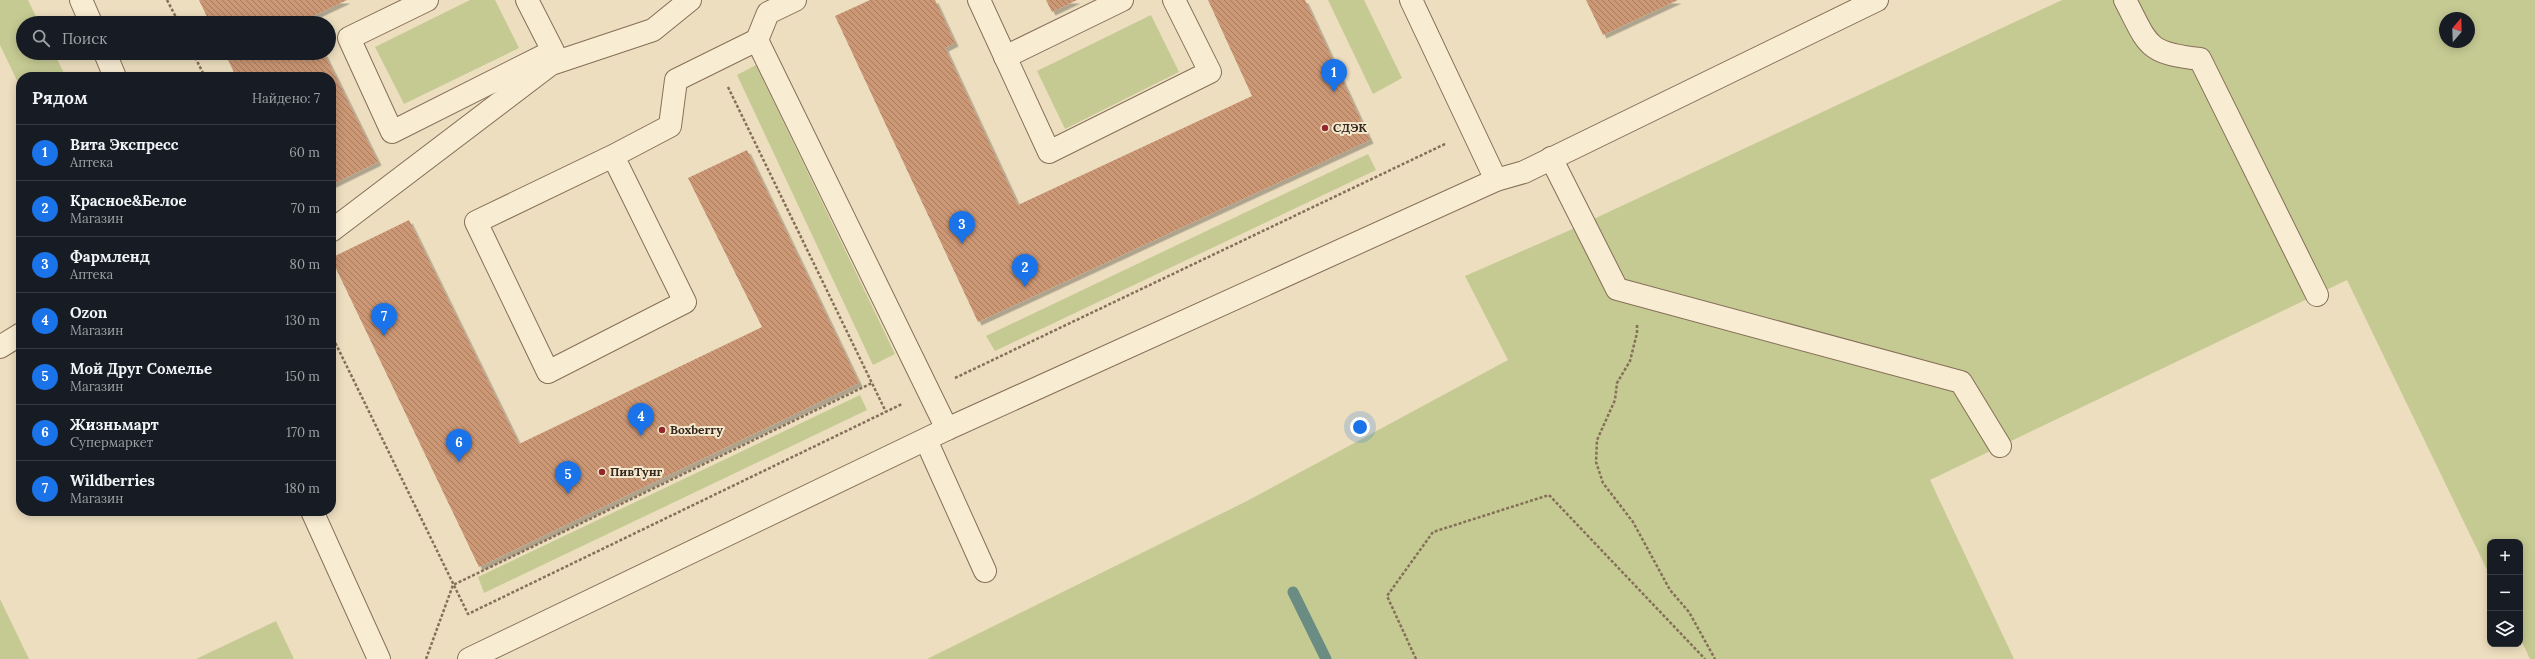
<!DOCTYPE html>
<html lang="ru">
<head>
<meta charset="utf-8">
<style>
  body { margin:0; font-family:Lora,serif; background:#20242c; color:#f1f3f6 }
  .controls { position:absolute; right:12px; bottom:12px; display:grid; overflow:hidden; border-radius:8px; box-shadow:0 2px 10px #0003 }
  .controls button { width:36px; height:36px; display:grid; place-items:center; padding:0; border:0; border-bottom:1px solid #363941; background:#171b24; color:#f1f3f6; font:20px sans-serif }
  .compass { position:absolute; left:2439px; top:12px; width:36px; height:36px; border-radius:50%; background:#171b24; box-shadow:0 2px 10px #0003; rotate:19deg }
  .you { position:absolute; left:1360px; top:427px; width:14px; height:14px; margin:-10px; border:3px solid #fff; border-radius:50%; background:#1a73e8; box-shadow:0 0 0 6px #1a73e833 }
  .badge { display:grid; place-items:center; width:26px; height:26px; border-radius:50%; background:#1a73e8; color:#fff; font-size:13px; font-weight:700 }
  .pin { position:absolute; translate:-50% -33px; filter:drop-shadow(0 1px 2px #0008) }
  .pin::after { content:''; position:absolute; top:21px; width:14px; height:12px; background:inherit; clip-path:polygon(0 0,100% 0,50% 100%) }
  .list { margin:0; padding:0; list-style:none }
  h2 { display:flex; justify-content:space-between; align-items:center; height:52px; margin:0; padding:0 16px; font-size:17px }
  h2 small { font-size:13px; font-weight:400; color:#9ea1a6 }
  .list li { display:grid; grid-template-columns:26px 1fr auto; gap:12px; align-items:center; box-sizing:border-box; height:56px; padding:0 16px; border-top:1px solid #363941 }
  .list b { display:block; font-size:15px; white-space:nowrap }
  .list p { margin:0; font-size:13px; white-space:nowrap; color:#9ea1a6 }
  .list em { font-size:13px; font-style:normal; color:#9ea1a6 }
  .icon { flex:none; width:22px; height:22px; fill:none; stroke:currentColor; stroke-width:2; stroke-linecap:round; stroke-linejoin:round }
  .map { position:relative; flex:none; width:2535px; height:659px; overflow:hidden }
  .search { position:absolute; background:#171b24; box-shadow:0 2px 10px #0003; left:16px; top:16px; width:320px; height:44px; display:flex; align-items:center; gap:10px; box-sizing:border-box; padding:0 14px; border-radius:22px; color:#9ea1a6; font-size:15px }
  .panel { position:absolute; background:#171b24; box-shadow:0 2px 10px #0003; left:16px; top:72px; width:320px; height:444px; border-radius:16px }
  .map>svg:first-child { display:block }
</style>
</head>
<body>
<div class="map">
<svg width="2535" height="659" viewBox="0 0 2535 659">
  <defs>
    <pattern id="building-back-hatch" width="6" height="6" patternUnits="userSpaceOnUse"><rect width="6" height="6" fill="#cb9775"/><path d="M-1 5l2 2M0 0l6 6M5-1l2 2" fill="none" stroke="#a67b5f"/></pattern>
    <filter id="shadow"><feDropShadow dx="3.5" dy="3.5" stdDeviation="0" flood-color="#0004"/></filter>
  </defs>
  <rect width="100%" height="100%" fill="#eddebf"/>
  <g fill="#c5ca93" fill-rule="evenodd">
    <path d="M0,0H28L39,23H23V53H54L66,77H21V89L0,45Z"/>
    <path d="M470,0H495L519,48L404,104L375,47Z"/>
    <path d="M1328,0H1364L1402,78L1373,94Z"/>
    <path d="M2062,0H2535V659H2530L2520,638V542H2490V576L2347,280L1930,480L2014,659H927L1247,501L1508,360L1465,276L1568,231ZM2445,18H2469V42H2445Z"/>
    <path d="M1151,15L1179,72L1065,129L1037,71Z"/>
    <path d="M756,65L895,354L873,365L737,75Z"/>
    <path d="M1368,154L1376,170L995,351L986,336Z"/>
    <path d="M860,395L867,410L484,593L478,577Z"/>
    <path d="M0,599L29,659H0Z"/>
    <path d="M276,621L294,659H196Z"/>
  </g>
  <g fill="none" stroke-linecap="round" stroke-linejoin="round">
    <path stroke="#6a8c83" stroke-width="11" d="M1293,592L1326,659"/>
  </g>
  <g fill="url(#building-back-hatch)" filter="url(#shadow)">
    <path d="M199,0H347L307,19L309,23H210Z"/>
    <path d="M870,0H935L955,43L945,48L1018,205L1252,96L1208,0H1305L1370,140L978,322L835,16Z"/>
    <path d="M1046,0H1077L1052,12Z"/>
    <path d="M1586,0H1678L1603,35Z"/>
    <path d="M225,53H324L378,162L331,185V77H236Z"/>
    <path d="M747,150L859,383L479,567L331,258L409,220L519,444L762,327L688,178Z"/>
  </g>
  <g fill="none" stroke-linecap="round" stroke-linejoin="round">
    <defs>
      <g id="minor">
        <path d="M81,0L91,23"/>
        <path d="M427,0L349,38L392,132L553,51L527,0"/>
        <path d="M795,0L768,13L757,40L947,429"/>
        <path d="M979,0L1049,152L1210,72L1174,0"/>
        <path d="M1411,0L1496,180"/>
        <path d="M2125,0C2149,46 2146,53 2200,59L2317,295"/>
        <path d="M105,53L115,77"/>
        <path d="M1005,57L1122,0"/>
        <path d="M613,156L685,302L548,372L476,222L613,156L670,126L676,80L757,40"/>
        <path d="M1551,158L1617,289L1961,382L2000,446"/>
        <path d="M331,231L551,64L653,30L690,0"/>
        <path d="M0,347L21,334"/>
        <path d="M926,440L985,571"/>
        <path d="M312,511L379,659"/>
        <path d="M469,659L947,429L1496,180L1524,172L1877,0"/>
      </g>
    </defs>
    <use href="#minor" stroke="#856f58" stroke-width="24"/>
    <g stroke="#856f58" stroke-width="2.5" stroke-dasharray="3 2" stroke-linecap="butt">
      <path d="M167,0L179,23"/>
      <path d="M193,53L205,77"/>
      <path d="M728,87L886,412"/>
      <path d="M1637,325V333L1630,361L1617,383L1615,400L1597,440L1596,462L1603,483L1633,522L1670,590L1689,612L1715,659"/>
      <path d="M331,334L468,614L902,404"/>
      <path d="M955,378L1445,144"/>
      <path d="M426,659L453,585L872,383"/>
      <path d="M1416,659L1387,596L1433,532L1549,495L1705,659"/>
    </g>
    <use href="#minor" stroke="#f8ecd2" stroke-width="22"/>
  </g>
  <g fill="#93282c" stroke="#f4e9ce" stroke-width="1.5">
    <circle cx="1325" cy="128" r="4"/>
    <circle cx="662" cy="430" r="4"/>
    <circle cx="602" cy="472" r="4"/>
  </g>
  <g text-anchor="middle" stroke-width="4" stroke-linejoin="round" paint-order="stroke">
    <g font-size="12" font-weight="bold" fill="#35271c" stroke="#f4e9ce" text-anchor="start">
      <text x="1333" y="132">СДЭК</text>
      <text x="670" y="434">Boxberry</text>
      <text x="610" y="476">ПивТунг</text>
    </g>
  </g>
</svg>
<div class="controls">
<button>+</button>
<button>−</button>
<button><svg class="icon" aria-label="layers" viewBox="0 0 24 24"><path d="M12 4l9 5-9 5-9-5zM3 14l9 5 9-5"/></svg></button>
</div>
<svg class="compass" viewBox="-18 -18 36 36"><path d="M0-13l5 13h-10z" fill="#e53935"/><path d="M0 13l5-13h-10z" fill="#9ea1a6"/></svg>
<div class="you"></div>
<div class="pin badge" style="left:1334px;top:92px">1</div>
<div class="pin badge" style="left:1025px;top:287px">2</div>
<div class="pin badge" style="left:962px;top:244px">3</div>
<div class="pin badge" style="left:641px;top:436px">4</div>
<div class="pin badge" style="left:568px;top:494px">5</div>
<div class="pin badge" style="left:459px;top:462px">6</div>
<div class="pin badge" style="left:384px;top:336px">7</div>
<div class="search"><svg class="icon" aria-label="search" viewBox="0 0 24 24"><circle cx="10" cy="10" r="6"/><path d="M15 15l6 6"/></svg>Поиск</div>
<section class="panel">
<h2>Рядом<small>Найдено: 7</small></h2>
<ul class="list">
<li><span class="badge">1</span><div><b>Вита Экспресс</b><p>Аптека</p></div><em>60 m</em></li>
<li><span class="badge">2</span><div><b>Красное&amp;Белое</b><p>Магазин</p></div><em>70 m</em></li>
<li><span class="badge">3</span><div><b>Фармленд</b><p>Аптека</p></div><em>80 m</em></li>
<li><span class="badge">4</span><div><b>Ozon</b><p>Магазин</p></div><em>130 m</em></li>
<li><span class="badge">5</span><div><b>Мой Друг Сомелье</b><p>Магазин</p></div><em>150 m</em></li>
<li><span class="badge">6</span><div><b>Жизньмарт</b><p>Супермаркет</p></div><em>170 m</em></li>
<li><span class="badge">7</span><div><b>Wildberries</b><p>Магазин</p></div><em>180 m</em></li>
</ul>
</section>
</div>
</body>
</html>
